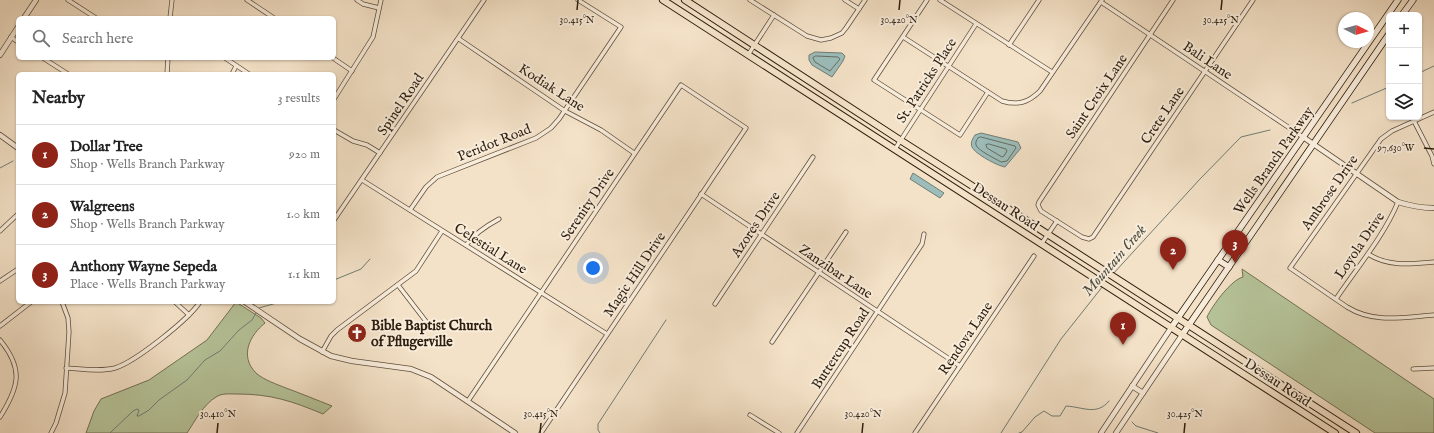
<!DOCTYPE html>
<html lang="en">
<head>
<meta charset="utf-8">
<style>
  body { margin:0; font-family:"IM FELL English",serif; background:#f6f6f6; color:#222 }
  .controls { position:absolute; right:12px; top:12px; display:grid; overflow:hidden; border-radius:6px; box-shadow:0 1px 3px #0004 }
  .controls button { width:36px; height:36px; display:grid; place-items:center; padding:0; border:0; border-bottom:1px solid #e0e0e0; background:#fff; color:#222; font:20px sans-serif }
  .compass { position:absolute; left:1338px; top:12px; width:36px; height:36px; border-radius:50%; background:#fff; box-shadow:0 1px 3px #0004; rotate:95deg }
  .you { position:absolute; left:593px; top:268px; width:14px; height:14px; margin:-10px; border:3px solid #fff; border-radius:50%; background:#1a73e8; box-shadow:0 0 0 6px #1a73e833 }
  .badge { display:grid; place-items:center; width:26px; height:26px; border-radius:50%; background:#8f2418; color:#fff; font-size:13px; font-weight:700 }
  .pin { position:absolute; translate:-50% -33px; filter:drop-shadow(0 1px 2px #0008) }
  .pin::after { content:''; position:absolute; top:21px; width:14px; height:12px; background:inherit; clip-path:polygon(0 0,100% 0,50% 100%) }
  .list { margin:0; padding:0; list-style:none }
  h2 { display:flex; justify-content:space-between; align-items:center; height:52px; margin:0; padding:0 16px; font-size:17px }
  h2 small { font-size:13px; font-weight:400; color:#767676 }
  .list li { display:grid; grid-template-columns:26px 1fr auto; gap:12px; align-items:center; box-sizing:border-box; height:60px; padding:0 16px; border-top:1px solid #e0e0e0 }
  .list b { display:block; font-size:15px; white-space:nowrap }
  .list p { margin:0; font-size:13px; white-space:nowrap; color:#767676 }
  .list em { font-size:13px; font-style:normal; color:#767676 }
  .icon { flex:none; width:22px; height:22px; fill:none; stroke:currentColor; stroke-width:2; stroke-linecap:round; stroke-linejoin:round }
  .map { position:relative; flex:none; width:1434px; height:433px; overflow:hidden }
  .search { position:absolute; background:#fff; box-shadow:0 1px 3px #0004; left:16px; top:16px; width:320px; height:44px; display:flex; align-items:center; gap:10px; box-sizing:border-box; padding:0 14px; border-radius:6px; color:#767676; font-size:15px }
  .panel { position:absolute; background:#fff; box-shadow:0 1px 3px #0004; left:16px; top:72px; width:320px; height:232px; border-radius:6px }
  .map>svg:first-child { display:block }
</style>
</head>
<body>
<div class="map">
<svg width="1434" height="433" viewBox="0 0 1434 433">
  <rect width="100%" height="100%" fill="#f4e2c8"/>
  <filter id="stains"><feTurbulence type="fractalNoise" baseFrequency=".005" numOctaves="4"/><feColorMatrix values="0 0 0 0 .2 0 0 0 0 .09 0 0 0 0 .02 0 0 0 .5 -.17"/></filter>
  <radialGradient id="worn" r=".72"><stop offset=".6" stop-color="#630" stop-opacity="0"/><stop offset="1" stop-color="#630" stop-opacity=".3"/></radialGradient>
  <g fill="#b6c49a" stroke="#727154">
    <path d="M1242,269L1434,399V433H1375L1211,325L1207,317C1212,306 1231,280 1243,277Z"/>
    <path d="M236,302L261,318L265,323C250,335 239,356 256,373C264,380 276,384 286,388C302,394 317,400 332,406L323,414C292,401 271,394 237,394C229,394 222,393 216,397C203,405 195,421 187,433H86L94,411L101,399L149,380L207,340Z"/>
  </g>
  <g fill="#9dbdbb" stroke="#707d75">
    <path d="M815,52L842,53L845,56L843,61L832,77L812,65L809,60V55Z"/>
    <path d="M981,133L1018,142L1021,148L1005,167C998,166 975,154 972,147C970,143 973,138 975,135Z"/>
    <path d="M913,173L944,193L940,198L910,179Z"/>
  </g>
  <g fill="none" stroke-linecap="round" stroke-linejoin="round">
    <g stroke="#656e64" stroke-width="1">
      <path d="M816,56L838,57L840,59L830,71L815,62L813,58Z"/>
      <path d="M981,137L1015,146L1016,148L1007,161L1001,162C996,159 977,150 976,145C975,142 977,140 978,138Z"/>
      <path d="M989,144L1006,149L1007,151L1004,156L1002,157L987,148L986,145Z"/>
    </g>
    <g stroke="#707d75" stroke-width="1">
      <path d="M1419,73L1434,66"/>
      <path d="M1352,103L1389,87"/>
      <path d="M0,168L13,161"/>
      <path d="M1113,274L1200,179L1241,137L1270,130"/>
      <path d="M334,280L361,269L370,259"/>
      <path d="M259,308L280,302"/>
      <path d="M1132,422L1136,426L1158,433"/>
      <path d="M110,433L133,411L137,409L139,410L137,416H139L149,410L159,400L187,380L205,360L220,351L239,330L252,320L256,313"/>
      <path d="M600,433L598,430V424L666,320"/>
      <path d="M1001,433L1061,339L1103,286"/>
      <path d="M1019,433L1022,432L1035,417L1044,411L1052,416H1060L1066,406C1083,407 1097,416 1109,401"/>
    </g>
    <defs>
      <g id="minor">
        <path d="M68,0L96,18"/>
        <path d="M247,0L274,18"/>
        <path d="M357,0L363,4L379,8"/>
        <path d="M750,0L807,36L821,40L831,38L842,33L846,28L865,0"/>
        <path d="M845,0L859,9"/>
        <path d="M927,0L874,80L960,135L988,92"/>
        <path d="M940,0L1052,72"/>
        <path d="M1173,0L1039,202L1038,205L1041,211L1082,237L1089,239L1093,237L1253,0"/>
        <path d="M1101,2L1303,137"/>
        <path d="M170,18L172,0"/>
        <path d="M11,37L18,42"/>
        <path d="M903,37L1002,101C1018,106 1029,102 1040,91L1102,0"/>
        <path d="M459,39L565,111L601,130L634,153"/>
        <path d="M1009,45L1039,0"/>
        <path d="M748,55L774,15"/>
        <path d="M43,58L68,74"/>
        <path d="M225,58L249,74"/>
        <path d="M333,58L352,71"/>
        <path d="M167,74L168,58"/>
        <path d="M232,74L236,66"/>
        <path d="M334,99L373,37L381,0"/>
        <path d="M1434,112L1392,131L1381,139L1290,268L1347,307C1375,324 1403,317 1434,315"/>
        <path d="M1414,121L1432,156L1434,164"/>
        <path d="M334,130L353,141L367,145L380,153"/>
        <path d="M895,149L976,24"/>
        <path d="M362,180L607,334"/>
        <path d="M701,194L960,366"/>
        <path d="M410,210L426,187L437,177L536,138L551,128L559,119L621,27L578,0"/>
        <path d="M334,220L484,0"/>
        <path d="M0,231L18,214"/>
        <path d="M1042,243L1057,221"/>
        <path d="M466,245C475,233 486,226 499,219"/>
        <path d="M1368,254C1389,267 1410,264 1434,262"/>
        <path d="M0,281L18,269"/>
        <path d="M398,285L428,324"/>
        <path d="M1336,299C1356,269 1384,236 1398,202"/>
        <path d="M175,302L189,315"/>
        <path d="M715,304L813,157"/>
        <path d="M0,326L31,302"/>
        <path d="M0,340C24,369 19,387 0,417"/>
        <path d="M772,342L846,232"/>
        <path d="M322,352L331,336L337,330L416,271L442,231"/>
        <path d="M66,368C82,369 100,372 115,368C135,362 188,320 200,302"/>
        <path d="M1413,369L1434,368"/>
        <path d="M468,401L681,85L746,128L541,433"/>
        <path d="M750,415L779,433"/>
        <path d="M51,433L56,423L65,393L69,332L68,318L62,302"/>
        <path d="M797,433L922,244L924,234"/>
        <path d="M915,433L1034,256"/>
      </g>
      <g id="tertiary">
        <path d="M24,18L36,0"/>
        <path d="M0,55L18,27"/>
        <path d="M0,135L18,148"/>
        <path d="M1303,137L1398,202C1411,206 1421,208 1434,208"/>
        <path d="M245,302L300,339L331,356L352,361L411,369L431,377L515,433"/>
        <path d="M1132,386L1143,393"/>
        <path d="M1101,433L1171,328"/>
        <path d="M1116,433L1182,335"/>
      </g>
      <g id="secondary">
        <path d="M1402,15L1413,0"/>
        <path d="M1218,260L1229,267"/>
        <path d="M1171,328L1398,0"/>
        <path d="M1182,335L1389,34"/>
      </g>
      <g id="primary">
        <path d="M663,0L1335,433"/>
        <path d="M685,0L900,140L1010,210L1356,433"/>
      </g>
    </defs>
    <use href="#minor" stroke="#5f4f3c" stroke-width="5"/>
    <use href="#tertiary" stroke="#5f4f3c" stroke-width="6"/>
    <use href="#secondary" stroke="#2d1e0d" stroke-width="7"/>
    <use href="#primary" stroke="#2d1e0d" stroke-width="8"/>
    <use href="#minor" stroke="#f8ecdb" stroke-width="3.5"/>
    <use href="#tertiary" stroke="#f8ecdb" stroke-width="4.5"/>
    <use href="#secondary" stroke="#f8ecdb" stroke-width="5.5"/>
    <use href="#primary" stroke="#f4e2c8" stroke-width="6"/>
  </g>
  <path fill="none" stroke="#2d1e0d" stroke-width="1.5" d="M577,10L578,0M899,10L900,0M1221,10L1222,0M1424,148L1434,149M217,433L218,423M540,433L541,423M862,433L863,423M1184,433L1185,423"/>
  <defs>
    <symbol id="church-disc" viewBox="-11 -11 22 22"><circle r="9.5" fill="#8f2418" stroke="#f8ecdb"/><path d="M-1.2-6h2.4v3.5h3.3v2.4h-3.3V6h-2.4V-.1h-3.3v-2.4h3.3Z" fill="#fff"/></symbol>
  </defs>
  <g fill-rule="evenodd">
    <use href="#church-disc" x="346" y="322" width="22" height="22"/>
  </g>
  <g text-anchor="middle" stroke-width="4" stroke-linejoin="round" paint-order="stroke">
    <g font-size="14" fill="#2d1e0d" stroke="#f8ecdb">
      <text transform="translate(1208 60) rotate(34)" y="5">Bali Lane</text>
      <text transform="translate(926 80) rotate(-57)" y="5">St. Patricks Place</text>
      <text transform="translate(552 87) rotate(33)" y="5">Kodiak Lane</text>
      <text transform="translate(1096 96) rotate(-56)" y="5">Saint Croix Lane</text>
      <text transform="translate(400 104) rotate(-56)" y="5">Spinel Road</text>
      <text transform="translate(1162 115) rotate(-56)" y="5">Crete Lane</text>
      <text transform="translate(494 142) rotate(-22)" y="5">Peridot Road</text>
      <text transform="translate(1273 160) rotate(-55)" y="5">Wells Branch Parkway</text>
      <text transform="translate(1329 192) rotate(-55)" y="5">Ambrose Drive</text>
      <text transform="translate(587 204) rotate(-56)" y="5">Serenity Drive</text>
      <text transform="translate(1006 206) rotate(33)" y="5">Dessau Road</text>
      <text transform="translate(755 224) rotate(-56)" y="5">Azores Drive</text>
      <text transform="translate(1359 245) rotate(-56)" y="5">Loyola Drive</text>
      <text transform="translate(491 248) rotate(32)" y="5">Celestial Lane</text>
      <text transform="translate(836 271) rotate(34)" y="5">Zanzibar Lane</text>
      <text transform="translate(634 274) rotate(-56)" y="5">Magic Hill Drive</text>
      <text transform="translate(965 338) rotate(-56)" y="5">Rendova Lane</text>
      <text transform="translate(840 348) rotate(-57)" y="5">Buttercup Road</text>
      <text transform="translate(1278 382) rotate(33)" y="5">Dessau Road</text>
    </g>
    <g font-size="14" font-weight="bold" fill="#2d1e0d" stroke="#f8ecdb" text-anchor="start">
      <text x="371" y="330">Bible Baptist Church<tspan x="371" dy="16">of Pflugerville</tspan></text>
    </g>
    <g font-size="15" font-style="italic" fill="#4f4e41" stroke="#f8ecdb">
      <text transform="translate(1114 260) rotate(-49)" y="5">Mountain Creek</text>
    </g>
  </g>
  <g font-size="10" text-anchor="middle" fill="#2d1e0d" stroke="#f8ecdb" stroke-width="4" stroke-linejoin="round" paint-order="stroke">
    <text x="577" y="23">30.415°N</text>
    <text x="899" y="23">30.420°N</text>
    <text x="1221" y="23">30.425°N</text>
    <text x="1396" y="151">97.630°W</text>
    <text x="218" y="417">30.410°N</text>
    <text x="541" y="417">30.415°N</text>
    <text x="863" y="417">30.420°N</text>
    <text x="1185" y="417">30.425°N</text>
  </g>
  <rect width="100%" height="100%" filter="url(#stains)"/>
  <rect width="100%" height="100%" fill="url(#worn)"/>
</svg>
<div class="controls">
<button>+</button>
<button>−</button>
<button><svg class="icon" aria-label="layers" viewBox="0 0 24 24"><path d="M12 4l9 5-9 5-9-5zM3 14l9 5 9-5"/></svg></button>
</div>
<svg class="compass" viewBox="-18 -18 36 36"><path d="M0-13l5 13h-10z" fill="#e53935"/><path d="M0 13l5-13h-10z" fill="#767676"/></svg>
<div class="you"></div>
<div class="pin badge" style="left:1123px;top:345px">1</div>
<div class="pin badge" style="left:1173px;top:270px">2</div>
<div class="pin badge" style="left:1235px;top:263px">3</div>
<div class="search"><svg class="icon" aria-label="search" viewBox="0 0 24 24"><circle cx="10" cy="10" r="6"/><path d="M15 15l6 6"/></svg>Search here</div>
<section class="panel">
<h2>Nearby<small>3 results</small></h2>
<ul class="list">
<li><span class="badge">1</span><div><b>Dollar Tree</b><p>Shop · Wells Branch Parkway</p></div><em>920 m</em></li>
<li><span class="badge">2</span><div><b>Walgreens</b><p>Shop · Wells Branch Parkway</p></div><em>1.0 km</em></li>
<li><span class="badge">3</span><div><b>Anthony Wayne Sepeda</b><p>Place · Wells Branch Parkway</p></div><em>1.1 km</em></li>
</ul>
</section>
</div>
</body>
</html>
